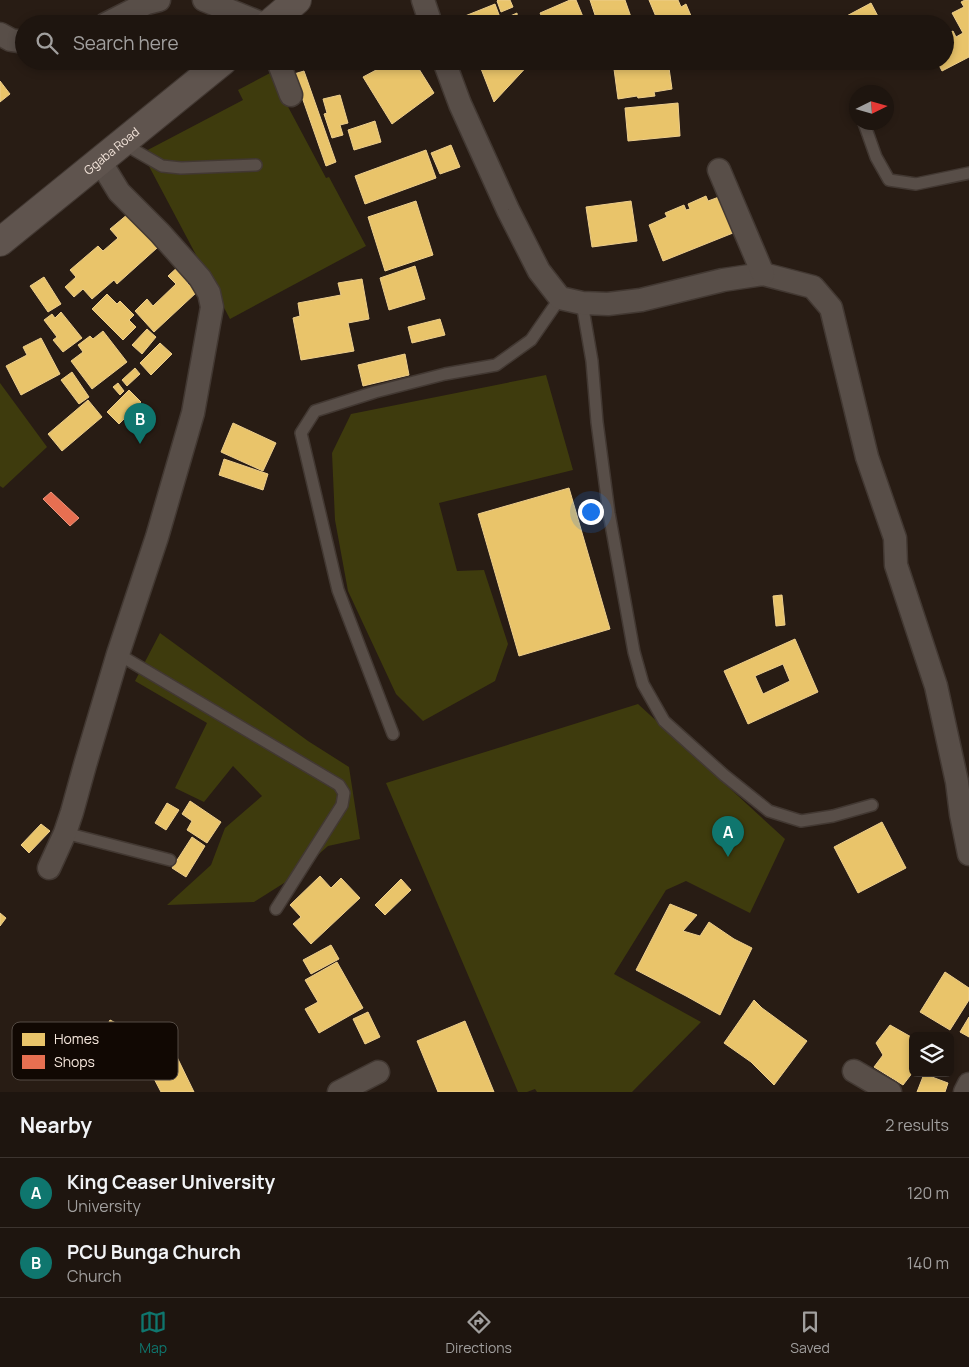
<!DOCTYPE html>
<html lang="en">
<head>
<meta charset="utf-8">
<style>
  body { margin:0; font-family:Manrope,sans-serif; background:#2b221d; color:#f1f3f6 }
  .controls { position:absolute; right:15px; bottom:15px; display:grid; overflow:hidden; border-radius:8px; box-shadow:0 2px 8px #0003 }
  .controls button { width:45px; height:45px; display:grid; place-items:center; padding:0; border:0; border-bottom:1px solid #3c342f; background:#1e150f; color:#f1f3f6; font:25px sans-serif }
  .compass { position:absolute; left:849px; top:85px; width:45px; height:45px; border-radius:50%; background:#1e150f; box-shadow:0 2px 8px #0003; rotate:85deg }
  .you { position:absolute; left:590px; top:511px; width:18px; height:18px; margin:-12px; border:4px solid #fff; border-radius:50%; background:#1a73e8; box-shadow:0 0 0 8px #1a73e833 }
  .badge { display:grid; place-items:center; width:32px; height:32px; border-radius:50%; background:#0f766e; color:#fff; font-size:16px; font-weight:700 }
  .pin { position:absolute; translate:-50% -41px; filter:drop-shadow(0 1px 2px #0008) }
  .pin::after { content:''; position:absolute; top:26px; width:18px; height:15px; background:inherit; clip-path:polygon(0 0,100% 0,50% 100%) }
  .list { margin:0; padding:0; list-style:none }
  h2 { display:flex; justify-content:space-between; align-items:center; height:65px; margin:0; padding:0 20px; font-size:21px }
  h2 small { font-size:16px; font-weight:400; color:#a19f9e }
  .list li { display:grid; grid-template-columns:32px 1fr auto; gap:15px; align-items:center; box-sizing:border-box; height:70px; padding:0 20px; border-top:1px solid #3c342f }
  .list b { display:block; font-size:19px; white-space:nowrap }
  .list p { margin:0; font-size:16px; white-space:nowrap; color:#a19f9e }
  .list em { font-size:16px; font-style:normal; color:#a19f9e }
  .icon { flex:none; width:28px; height:28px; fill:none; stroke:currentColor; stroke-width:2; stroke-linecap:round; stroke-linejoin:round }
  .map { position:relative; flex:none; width:969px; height:1092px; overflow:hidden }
  .search { position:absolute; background:#1e150f; box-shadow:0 2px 8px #0003; left:15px; right:15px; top:15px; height:55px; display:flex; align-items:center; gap:12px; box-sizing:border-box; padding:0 18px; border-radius:28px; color:#a19f9e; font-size:19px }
  .sheet { height:205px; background:#1e150f }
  nav { display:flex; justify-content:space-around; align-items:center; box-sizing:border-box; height:70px; border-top:1px solid #3c342f; background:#1e150f; font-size:14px; color:#a19f9e }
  nav a { display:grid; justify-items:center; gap:2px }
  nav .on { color:#0f766e }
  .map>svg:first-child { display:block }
</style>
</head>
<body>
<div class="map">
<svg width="969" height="1092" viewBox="0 0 969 1092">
  <rect width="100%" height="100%" fill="#281c14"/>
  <g fill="#3e3b0d">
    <path d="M270,73L326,178L329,177L366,246L230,319L142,153L243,100L238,90Z"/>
    <path d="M546,375L573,470L439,503L457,571L484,570L508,644L495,681L423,721L396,694L348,591L335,520L332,453L351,414Z"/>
    <path d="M0,383L47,447L3,488L0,486Z"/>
    <path d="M160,633L308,741L349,767L360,839L328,846L292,878L254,902L167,905L211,865L225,828L262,796L233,766L204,802L175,788L207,723L135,681Z"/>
    <path d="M638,704L785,839L750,913L686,881L666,890L614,974L701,1022L632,1092H537L535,1089L527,1092H518L386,783Z"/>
  </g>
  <g fill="#e9c46a" stroke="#edce8c" fill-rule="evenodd">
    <path d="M498,0H510L513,7L501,12L497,1Z"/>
    <path d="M570,0H576L586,24H545L540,13Z"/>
    <path d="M590,0H625L632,20L622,24H598Z"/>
    <path d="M649,0H678L681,7L686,4L694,23L659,24Z"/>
    <path d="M965,0H969V57L942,71L937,61H945V35L953,31L956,37L963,33L952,13L964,7L961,2Z"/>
    <path d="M871,3L882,24H843L841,19Z"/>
    <path d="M495,4L501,20L517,13L518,24H463L460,18Z"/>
    <path d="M393,61H414L434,93L392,124L363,77Z"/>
    <path d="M478,61H532L494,102Z"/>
    <path d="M634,61H656V63L668,61L672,89L654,92L655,96L638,98L637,96L618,99L614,69L634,65Z"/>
    <path d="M304,71L336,162L326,166L294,74Z"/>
    <path d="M0,81L10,94L0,102Z"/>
    <path d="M340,95L348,123L340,125L343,135L332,138L324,114L327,113L323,99Z"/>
    <path d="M678,103L680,136L628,141L625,108Z"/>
    <path d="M375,121L381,142L354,150L348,130Z"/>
    <path d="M451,145L460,167L440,174L431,153Z"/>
    <path d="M426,150L436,178L365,204L355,176Z"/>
    <path d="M706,196L708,201L719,197L733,233L663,261L649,225L667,217L665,213L684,205L686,210L690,209L688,204Z"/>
    <path d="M416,201L433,255L385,271L368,217Z"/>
    <path d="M631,201L637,241L592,247L586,207Z"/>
    <path d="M128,214L157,248L117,284L114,280L92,299L83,289L74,297L65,287L76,277L70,270L98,246L103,251L118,238L110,229Z"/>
    <path d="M181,264L193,277L187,283L197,292L154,332L135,311L147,299L153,306L176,284L168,276Z"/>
    <path d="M415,266L425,299L389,310L380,278Z"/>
    <path d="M44,277L61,304L48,312L30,286Z"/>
    <path d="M362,279L369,319L348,323L354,351L301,360L293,318L300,316L298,303L341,295L338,283Z"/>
    <path d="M107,294L117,304L120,301L134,315L129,320L136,327L123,340L92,309Z"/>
    <path d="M61,312L82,338L63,352L53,340L57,337L44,320L52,314L55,318Z"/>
    <path d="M440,319L445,335L412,343L408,327Z"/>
    <path d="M147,329L156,337L142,354L132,345Z"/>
    <path d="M103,331L127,362L92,389L71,361L83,352L78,345L90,336L93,339Z"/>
    <path d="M41,338L60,374L21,395L6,366L27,355L23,347Z"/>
    <path d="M160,343L172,354L151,375L140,363Z"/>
    <path d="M405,354L409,375L363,386L358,365Z"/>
    <path d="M135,368L140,374L127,386L122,380Z"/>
    <path d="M72,372L89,397L79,404L61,380Z"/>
    <path d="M118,383L124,391L120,395L113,387Z"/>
    <path d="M129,390L141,402L119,424L107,412Z"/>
    <path d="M88,400L102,417L62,451L48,434Z"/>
    <path d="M233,423L276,443L263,471L221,452Z"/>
    <path d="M224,459L268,474L263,490L219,475Z"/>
    <path d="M569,488L610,629L519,656L478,514Z"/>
    <path d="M782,595L785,625L776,626L773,596Z"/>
    <path d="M795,639L818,692L748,724L724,671ZM783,664L790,681L763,694L755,676Z"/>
    <path d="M190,801L221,822L207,843L187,830L192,821L182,814Z"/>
    <path d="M167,803L179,810L166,830L155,823Z"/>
    <path d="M882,822L906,868L858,893L834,847Z"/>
    <path d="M41,824L50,831L29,853L21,845Z"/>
    <path d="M192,837L205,846L186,877L172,868Z"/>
    <path d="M320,876L331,888L341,878L360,898L311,944L293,924L301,917L290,905Z"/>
    <path d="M401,879L411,890L385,915L375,905Z"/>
    <path d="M670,904L697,915L683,931L700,936L709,922L734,939L752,948L720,1015L686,996L636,970Z"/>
    <path d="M0,913L6,918L0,926Z"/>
    <path d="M331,945L339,959L311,974L303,960Z"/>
    <path d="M337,962L363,1008L319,1033L305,1009L318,1002L305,980Z"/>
    <path d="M945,972L969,988V1000L950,1030L920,1012Z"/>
    <path d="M754,1000L762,1008L807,1041L774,1085L751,1062L724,1043Z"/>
    <path d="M368,1012L380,1037L365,1044L353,1019Z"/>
    <path d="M969,1017V1037L960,1032Z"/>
    <path d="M110,1020L143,1037L124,1074L91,1057Z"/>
    <path d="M465,1021L494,1092H438L417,1041Z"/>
    <path d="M890,1025L913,1038V1072L903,1085L874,1067L883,1055L876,1043Z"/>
    <path d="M176,1055L194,1092H161L149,1069Z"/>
    <path d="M924,1074L948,1083L945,1092H917Z"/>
  </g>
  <path fill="#e76f51" stroke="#eb937b" d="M51,492L79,518L70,526L43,499Z"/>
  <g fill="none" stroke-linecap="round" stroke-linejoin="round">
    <defs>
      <g id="service">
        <path d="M864,123L876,157L889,180L916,184L969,173"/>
        <path d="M122,143L162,166L181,168L256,165"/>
        <path d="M582,303L592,361L597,422L609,513L634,652L643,684L664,721L724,775L769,811L801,821L833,816L872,805"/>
        <path d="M118,654L339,785L344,793L342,805L276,909"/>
        <path d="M393,734L338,590L301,433L315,411L375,392L445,374L496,365L531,340L560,298"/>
        <path d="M65,833L170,860"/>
      </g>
      <g id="minor">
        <path d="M204,0L263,24"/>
        <path d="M423,0L431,24"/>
        <path d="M106,24L147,3L159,0"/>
        <path d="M0,34L11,40L24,42"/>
        <path d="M278,61L291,95"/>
        <path d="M444,61L460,104L508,210L539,271L560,298L582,303L608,304L641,300L723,280L763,274L813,287L831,308L867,457L895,538L896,565L936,686L957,782L961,814L969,854"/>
        <path d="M719,170L763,274"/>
        <path d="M49,868L65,833L72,812L85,765L118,654L157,537L193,413L212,307L209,293L200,278L160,233L119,192L100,161"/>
        <path d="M854,1071L890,1092"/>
        <path d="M339,1092L378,1072"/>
        <path d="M965,1092L969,1084"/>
      </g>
      <g id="secondary">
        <path d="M269,24L297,0"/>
        <path id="s1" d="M0,242L223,61"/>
      </g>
    </defs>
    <use href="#service" stroke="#423832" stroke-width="14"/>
    <use href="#minor" stroke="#423832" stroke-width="25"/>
    <use href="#secondary" stroke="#423832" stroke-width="30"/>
    <use href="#service" stroke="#584e48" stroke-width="11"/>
    <use href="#minor" stroke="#584e48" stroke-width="22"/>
    <use href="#secondary" stroke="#5f544e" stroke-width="28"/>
  </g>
  <g text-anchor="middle" stroke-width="5" stroke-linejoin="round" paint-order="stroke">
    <g font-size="12" fill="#f5e6dc" stroke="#110803">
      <text dy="4" stroke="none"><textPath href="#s1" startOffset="144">Ggaba Road</textPath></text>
    </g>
  </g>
  <rect x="12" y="1022" width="166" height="58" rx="8" fill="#110803" stroke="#554b44" stroke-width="1"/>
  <rect x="22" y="1033" width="23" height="13" fill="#e9c46a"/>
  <rect x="22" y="1055" width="23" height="14" fill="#e76f51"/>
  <g font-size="14" fill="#f5e6dc">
    <text x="54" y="1044">Homes</text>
    <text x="54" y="1067">Shops</text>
  </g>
</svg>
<div class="controls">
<button><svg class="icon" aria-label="layers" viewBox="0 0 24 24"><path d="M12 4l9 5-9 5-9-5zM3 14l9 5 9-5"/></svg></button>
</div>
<svg class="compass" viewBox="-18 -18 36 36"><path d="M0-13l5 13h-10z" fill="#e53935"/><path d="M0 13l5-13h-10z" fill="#a19f9e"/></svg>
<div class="you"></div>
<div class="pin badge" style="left:728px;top:857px">A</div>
<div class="pin badge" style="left:140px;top:444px">B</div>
<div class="search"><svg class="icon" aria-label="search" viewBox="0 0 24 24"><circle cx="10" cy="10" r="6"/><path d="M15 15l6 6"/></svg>Search here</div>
</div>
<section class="sheet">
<h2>Nearby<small>2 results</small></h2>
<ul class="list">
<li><span class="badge">A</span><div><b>King Ceaser University</b><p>University</p></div><em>120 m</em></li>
<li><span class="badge">B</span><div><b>PCU Bunga Church</b><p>Church</p></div><em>140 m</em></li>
</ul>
</section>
<nav>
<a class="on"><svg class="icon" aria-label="map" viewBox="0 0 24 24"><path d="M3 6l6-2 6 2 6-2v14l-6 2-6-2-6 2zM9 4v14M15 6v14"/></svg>Map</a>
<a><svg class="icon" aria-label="directions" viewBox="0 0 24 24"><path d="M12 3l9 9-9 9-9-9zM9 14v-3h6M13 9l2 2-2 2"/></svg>Directions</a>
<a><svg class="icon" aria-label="saved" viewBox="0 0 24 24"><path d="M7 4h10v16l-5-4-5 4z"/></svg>Saved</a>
</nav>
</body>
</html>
